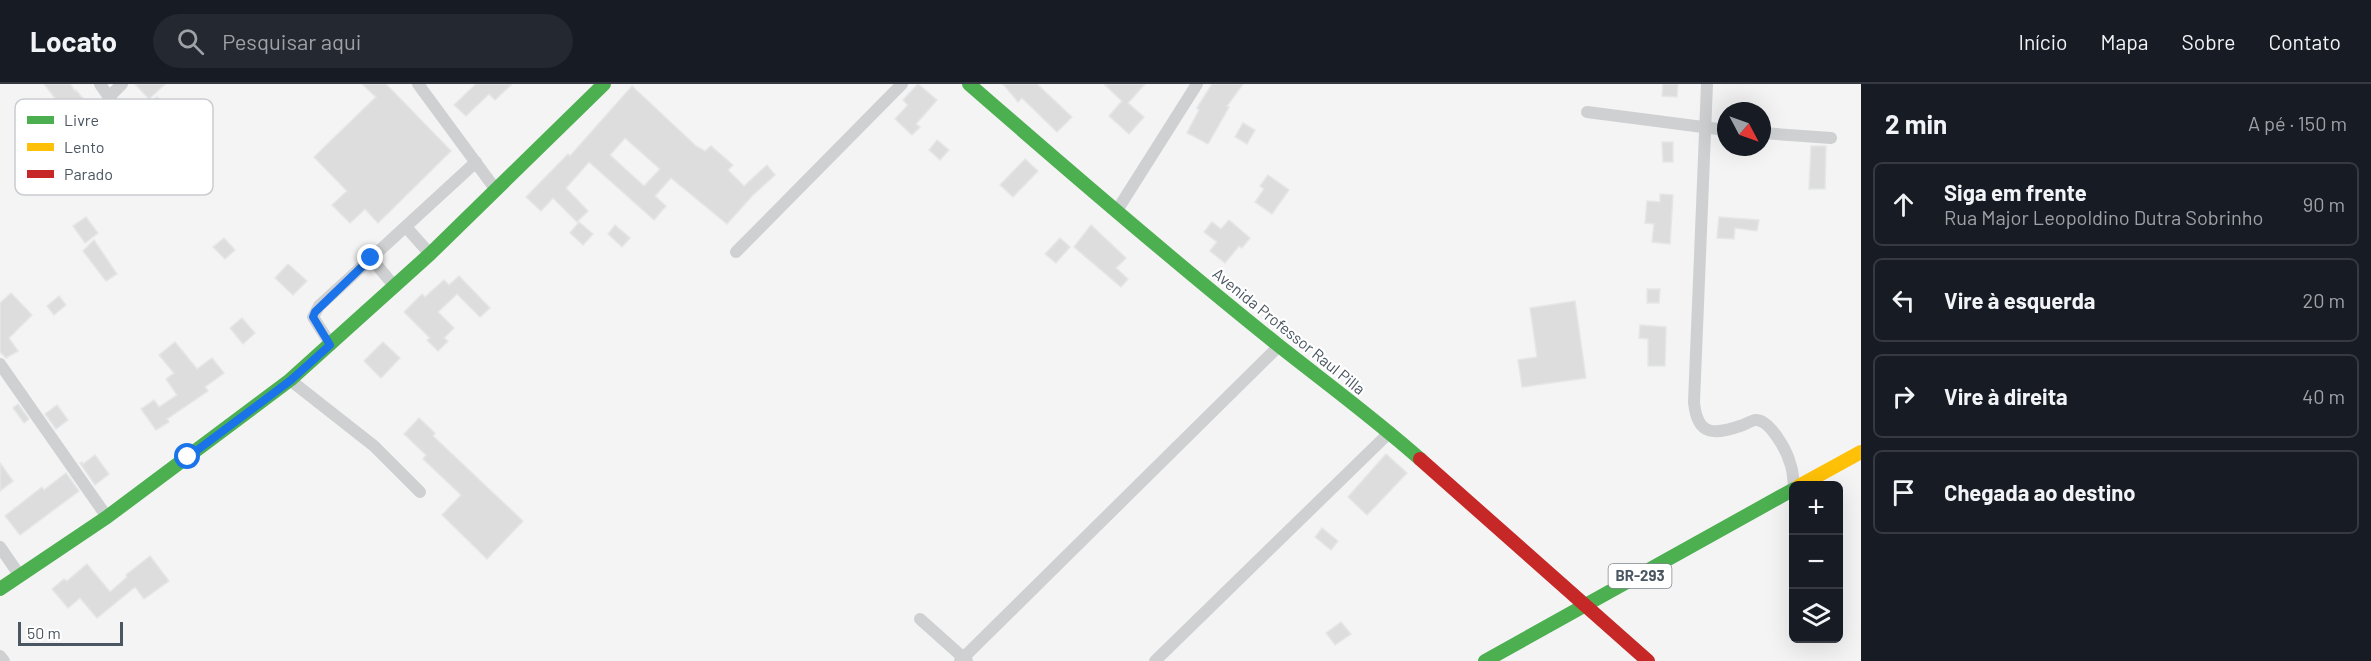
<!DOCTYPE html>
<html lang="pt">
<head>
<meta charset="utf-8">
<style>
  body { margin:0; font-family:Barlow,sans-serif; background:#242831; color:#f1f3f6 }
  .controls { position:absolute; right:18px; bottom:18px; display:grid; overflow:hidden; border-radius:9px; box-shadow:0 6px 24px #0002 }
  .controls button { width:54px; height:54px; display:grid; place-items:center; padding:0; border:0; border-bottom:2px solid #363941; background:#171b24; color:#f1f3f6; font:30px sans-serif }
  .compass { position:absolute; left:1717px; top:18px; width:54px; height:54px; border-radius:50%; background:#171b24; box-shadow:0 6px 24px #0002; rotate:131deg }
  .scale { position:absolute; left:18px; bottom:15px; width:105px; box-sizing:border-box; padding-left:6px; border:3px solid #4a5661; border-top:0; font-size:16px; line-height:21px; white-space:nowrap; color:#4a5661; -webkit-text-stroke:4px #fff; paint-order:stroke }
  .stop { position:absolute; width:18px; height:18px; margin:-14px; border:4px solid #1a73e8; border-radius:50%; background:#fff }
  .stop.end { background:#1a73e8; border-color:#fff; box-shadow:0 2px 6px #0008 }
  .list { margin:0; padding:0; list-style:none }
  h2 { display:flex; justify-content:space-between; align-items:center; height:78px; margin:0; padding:0 24px; font-size:26px }
  h2 small { font-size:20px; font-weight:400; color:#9ea1a6 }
  .list li { display:grid; grid-template-columns:39px 1fr auto; gap:18px; align-items:center; box-sizing:border-box; height:84px; margin:0 12px 12px; padding:0 12px; border:2px solid #363941; border-radius:9px }
  .list b { display:block; font-size:22px; white-space:nowrap }
  .list p { margin:0; font-size:20px; white-space:nowrap; color:#9ea1a6 }
  .list em { font-size:20px; font-style:normal; color:#9ea1a6 }
  .icon { flex:none; width:33px; height:33px; fill:none; stroke:currentColor; stroke-width:2; stroke-linecap:round; stroke-linejoin:round }
  .map { position:relative; flex:none; width:1861px; height:577px; overflow:hidden }
  header { display:flex; align-items:center; gap:36px; box-sizing:border-box; height:84px; padding:0 30px; background:#171b24; border-bottom:2px solid #363941 }
  header strong { font-size:28px }
  nav { display:flex; gap:33px; margin-inline-start:auto; font-size:21px }
  .search { width:420px; height:54px; background:#242831; display:flex; align-items:center; gap:15px; box-sizing:border-box; padding:0 21px; border-radius:33px; color:#9ea1a6; font-size:22px }
  main { display:flex }
  aside { flex:1; background:#171b24 }
  .map>svg:first-child { display:block }
</style>
</head>
<body>
<header>
<strong>Locato</strong>
<div class="search"><svg class="icon" aria-label="search" viewBox="0 0 24 24"><circle cx="10" cy="10" r="6"/><path d="M15 15l6 6"/></svg>Pesquisar aqui</div>
<nav><a>Início</a><a>Mapa</a><a>Sobre</a><a>Contato</a></nav>
</header>
<main>
<div class="map">
<svg width="1861" height="577" viewBox="0 0 1861 577">
  <rect width="100%" height="100%" fill="#f4f4f4"/>
  <g fill="#ddddde" stroke="#e5e6e7" stroke-width="1.5" fill-rule="evenodd">
    <path d="M44,0H70L75,7L76,6L89,22L84,26L120,73L103,87L107,92L98,98L84,79L82,80L73,68L87,57L71,36L68,38L55,22L59,19Z"/>
    <path d="M135,0H165L149,15Z"/>
    <path d="M362,0H386L451,67L378,139L365,125L350,139L332,121L347,107L314,73L376,13Z"/>
    <path d="M476,0H512L495,16L489,10L466,32L454,21Z"/>
    <path d="M918,0L937,16L916,40L920,43L912,51L895,35L908,21L903,16Z"/>
    <path d="M1003,0H1037L1072,33L1057,48L1022,14L1018,18Z"/>
    <path d="M1104,0H1145L1128,19L1144,33L1129,50L1109,32L1122,17Z"/>
    <path d="M1212,0H1243L1227,22L1229,23L1208,60L1187,49L1199,26L1197,24Z"/>
    <path d="M1663,0H1678L1677,13L1662,12Z"/>
    <path d="M632,2L696,62L705,67L711,62L733,81L728,86L744,102L767,81L775,91L753,111L727,140L671,94L655,112L666,122L654,136L589,78L566,104L588,127L577,138L553,114L541,127L526,113L568,70L570,72ZM625,54L660,85L644,102L610,71Z"/>
    <path d="M157,13L170,28L157,39L144,24Z"/>
    <path d="M1243,39L1255,46L1247,60L1235,53Z"/>
    <path d="M937,56L949,66L940,76L929,66Z"/>
    <path d="M1662,58H1673V78H1663Z"/>
    <path d="M1811,62H1826L1825,105H1809Z"/>
    <path d="M1025,75L1038,87L1013,113L1000,101Z"/>
    <path d="M1268,91L1289,106L1272,130L1255,118L1264,105L1260,102Z"/>
    <path d="M1660,110L1673,111L1670,160L1652,158L1654,140L1645,139L1647,117L1660,118Z"/>
    <path d="M86,133L98,149L85,159L73,142Z"/>
    <path d="M1719,133L1759,136L1757,147L1735,144L1734,155L1717,154Z"/>
    <path d="M1229,136L1250,154L1242,164L1239,162L1225,179L1210,167L1217,158L1204,148L1212,138L1221,145Z"/>
    <path d="M579,138L593,150L583,161L570,149Z"/>
    <path d="M615,141L630,154L622,163L608,150Z"/>
    <path d="M1091,141L1126,174L1116,184L1128,195L1121,203L1074,163Z"/>
    <path d="M224,154L235,166L225,175L213,163Z"/>
    <path d="M1060,154L1070,163L1056,179L1045,170Z"/>
    <path d="M94,156L117,190L106,197L83,167Z"/>
    <path d="M288,180L307,197L293,211L275,194Z"/>
    <path d="M459,192L490,224L480,233L457,210L438,228L454,244L444,254L448,257L438,267L427,256L430,254L404,228L422,210L425,213L444,196L449,201Z"/>
    <path d="M1647,205H1660L1659,219H1647Z"/>
    <path d="M11,209L32,231L9,254L18,267L6,274L0,268V219Z"/>
    <path d="M59,212L66,221L54,231L47,222Z"/>
    <path d="M1575,217L1586,294L1522,303L1518,276L1537,273L1530,224Z"/>
    <path d="M242,234L255,249L243,260L230,244Z"/>
    <path d="M1640,241L1666,243L1665,282H1648V255L1639,254Z"/>
    <path d="M175,258L197,285L212,274L224,289L205,303L208,307L167,335L169,338L156,346L141,325L154,316L159,323L177,311L166,295L174,289L159,271Z"/>
    <path d="M383,258L400,274L381,294L364,277Z"/>
    <path d="M18,320L29,335L24,339L13,324Z"/>
    <path d="M57,321L68,336L56,345L45,330Z"/>
    <path d="M419,334L435,349L433,352L523,437L487,475L442,431L461,411L423,375L426,371L404,350Z"/>
    <path d="M1386,370L1407,389L1367,431L1348,413Z"/>
    <path d="M95,371L109,390L95,401L80,379L82,378L83,380Z"/>
    <path d="M0,379L13,397L0,407Z"/>
    <path d="M66,389L79,407L20,451L5,432L42,403L44,406Z"/>
    <path d="M1322,444L1338,457L1331,466L1315,453Z"/>
    <path d="M150,472L169,497L144,515L135,503L97,534L80,514L68,524L52,505L64,495L67,497L87,480L110,508L127,493L126,491Z"/>
    <path d="M1341,538L1351,550L1335,561L1326,549Z"/>
  </g>
  <g fill="none" stroke-linecap="round" stroke-linejoin="round">
    <g stroke="#ced0d2" stroke-width="12">
      <path d="M100,0L131,45"/>
      <path d="M418,0L496,106"/>
      <path d="M1707,0L1694,318C1697,353 1715,351 1743,341C1747,339 1753,336 1756,336C1770,336 1787,367 1790,379C1793,386 1793,394 1794,402"/>
      <path d="M109,13L122,0"/>
      <path d="M1587,28L1726,46"/>
      <path d="M1762,49L1831,54"/>
      <path d="M1116,128L1197,0"/>
      <path d="M406,143L430,170"/>
      <path d="M736,168L902,0"/>
      <path d="M371,174L395,203"/>
      <path d="M331,261L313,233L319,222L476,78"/>
      <path d="M0,280L107,433"/>
      <path d="M290,296L374,362L420,408"/>
      <path d="M0,463L20,492"/>
      <path d="M920,535L967,577"/>
      <path d="M0,572L4,577"/>
      <path d="M960,577L1279,262"/>
      <path d="M1155,577L1390,348"/>
    </g>
    <g stroke="#4caf50" stroke-width="14">
      <path d="M969,0C1071,89 1173,177 1278,261C1326,299 1375,335 1420,375"/>
      <path d="M0,505L107,433L290,296L430,170L604,0"/>
      <path d="M1485,577L1794,405"/>
    </g>
    <path stroke="#ffc107" stroke-width="14" d="M1799,402L1861,368"/>
    <path stroke="#c62828" stroke-width="14" d="M1420,375L1648,577"/>
  </g>
  <g fill="none" stroke-linecap="round" stroke-linejoin="round">
    <path stroke="#1a73e8" stroke-width="8" d="M188,373L291,296L330,261L313,233L315,228L371,174"/>
  </g>
  <g text-anchor="middle" stroke-width="4.5" stroke-linejoin="round" paint-order="stroke">
    <rect fill="#fff" stroke="#808990" stroke-width="1.5" x="1608.5" y="480" width="63" height="24" rx="4.5"/>
    <g font-size="15" font-weight="bold" fill="#4a5661">
      <text x="1640" y="497">BR-293</text>
    </g>
    <g font-size="16" fill="#4a5661" stroke="#fff">
      <text transform="translate(1289 247) rotate(39)" y="6">Avenida Professor Raul Pilla</text>
    </g>
  </g>
  <rect x="15" y="15" width="198" height="96" rx="9" fill="#fff" stroke="#c9ccd0" stroke-width="1.5"/>
  <rect x="27" y="32" width="27" height="8" fill="#4caf50"/>
  <rect x="27" y="59" width="27" height="8" fill="#ffc107"/>
  <rect x="27" y="86" width="27" height="8" fill="#c62828"/>
  <g font-size="16" fill="#4a5661">
    <text x="64" y="42">Livre</text>
    <text x="64" y="69">Lento</text>
    <text x="64" y="96">Parado</text>
  </g>
</svg>
<div class="controls">
<button>+</button>
<button>−</button>
<button><svg class="icon" aria-label="layers" viewBox="0 0 24 24"><path d="M12 4l9 5-9 5-9-5zM3 14l9 5 9-5"/></svg></button>
</div>
<svg class="compass" viewBox="-18 -18 36 36"><path d="M0-13l5 13h-10z" fill="#e53935"/><path d="M0 13l5-13h-10z" fill="#9ea1a6"/></svg>
<div class="scale">50 m</div>
<div class="stop" style="left:188px;top:373px"></div>
<div class="stop end" style="left:371px;top:174px"></div>
</div>
<aside>
<h2>2 min<small>A pé · 150 m</small></h2>
<ul class="list">
<li><svg class="icon" aria-label="ahead" viewBox="0 0 24 24"><path d="M12 20V5M6 11l6-6 6 6"/></svg><div><b>Siga em frente</b><p>Rua Major Leopoldino Dutra Sobrinho</p></div><em>90 m</em></li>
<li><svg class="icon" aria-label="left" viewBox="0 0 24 24"><path d="M17 20v-9H6M10 6l-5 5 5 5"/></svg><div><b>Vire à esquerda</b></div><em>20 m</em></li>
<li><svg class="icon" aria-label="right" viewBox="0 0 24 24"><path d="M7 20v-9h11M14 6l5 5-5 5"/></svg><div><b>Vire à direita</b></div><em>40 m</em></li>
<li><svg class="icon" aria-label="arrive" viewBox="0 0 24 24"><path d="M6 21V4h12l-3 4 3 4H6"/></svg><div><b>Chegada ao destino</b></div></li>
</ul>
</aside>
</main>
</body>
</html>
